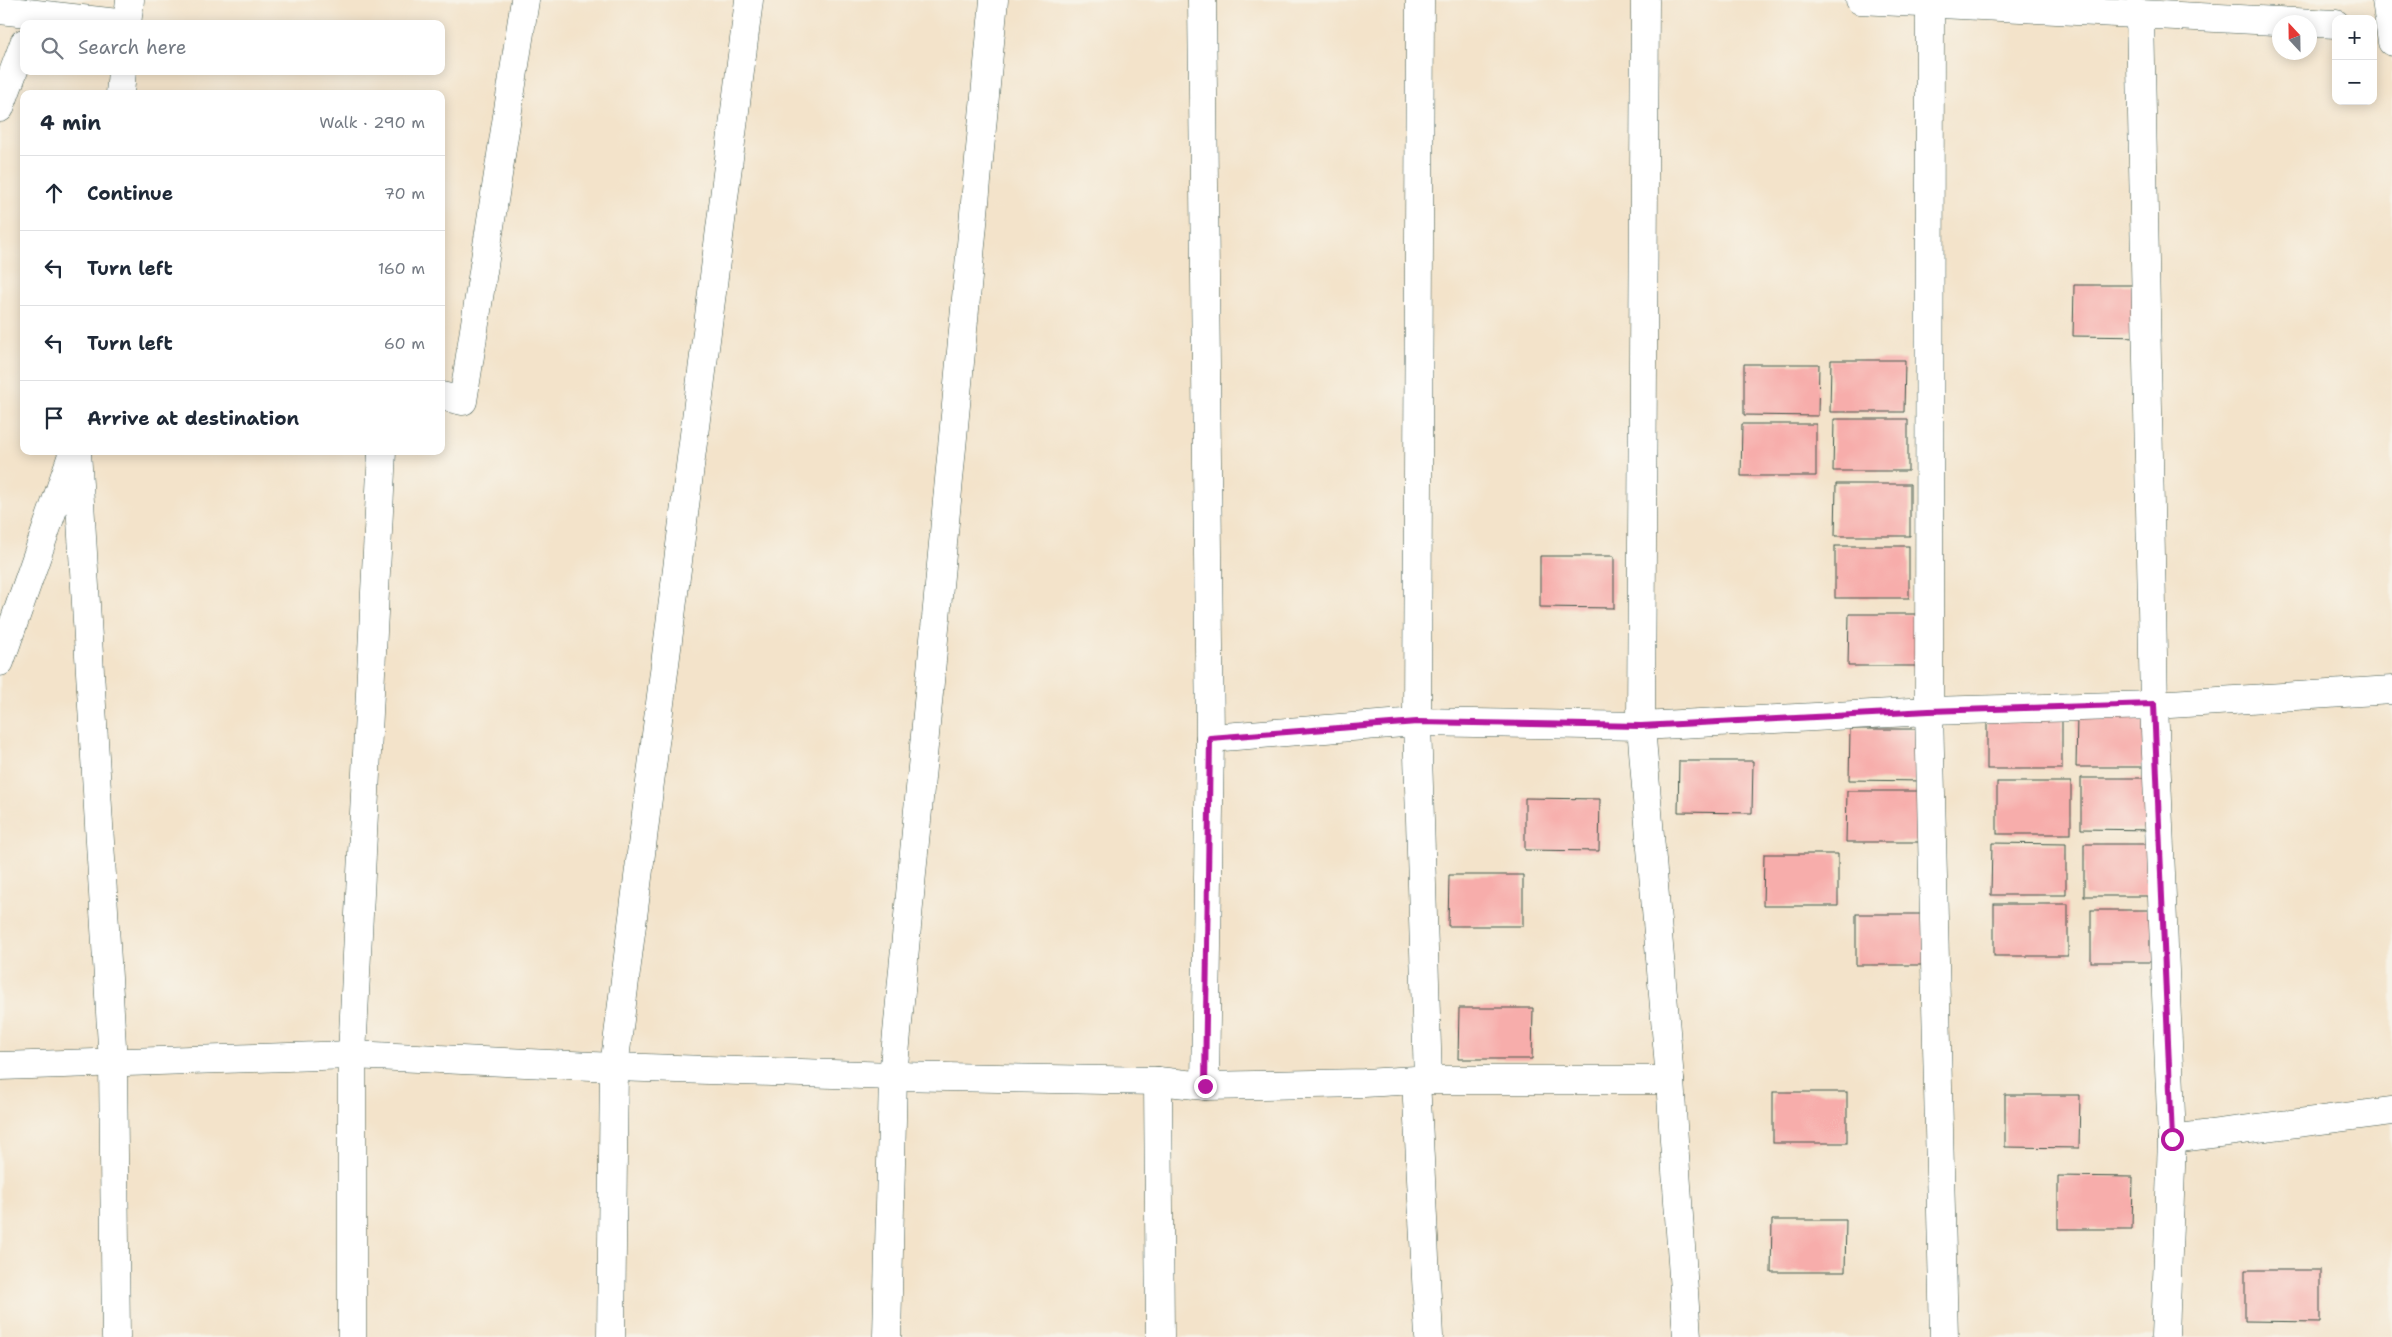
<!DOCTYPE html>
<html lang="en">
<head>
<meta charset="utf-8">
<style>
  body { margin:0; font-family:"Shantell Sans",sans-serif; background:#f2f2f3; color:#1f2937 }
  .controls { position:absolute; right:15px; top:15px; display:grid; overflow:hidden; border-radius:10px; box-shadow:0 2px 12px #0003 }
  .controls button { width:45px; height:45px; display:grid; place-items:center; padding:0; border:0; border-bottom:1px solid #e0e1e3; background:#fff; color:#1f2937; font:25px sans-serif }
  .compass { position:absolute; left:2272px; top:15px; width:45px; height:45px; border-radius:50%; background:#fff; box-shadow:0 2px 12px #0003; rotate:338deg }
  .stop { position:absolute; width:15px; height:15px; margin:-11px; border:4px solid #b5179e; border-radius:50%; background:#fff }
  .stop.end { background:#b5179e; border-color:#fff; box-shadow:0 1px 5px #0008 }
  .list { margin:0; padding:0; list-style:none }
  h2 { display:flex; justify-content:space-between; align-items:center; height:65px; margin:0; padding:0 20px; font-size:21px }
  h2 small { font-size:16px; font-weight:400; color:#747a83 }
  .list li { display:grid; grid-template-columns:32px 1fr auto; gap:15px; align-items:center; box-sizing:border-box; height:75px; padding:0 20px; border-top:1px solid #e0e1e3 }
  .list b { display:block; font-size:19px; white-space:nowrap }
  .list em { font-size:16px; font-style:normal; color:#747a83 }
  .icon { flex:none; width:28px; height:28px; fill:none; stroke:currentColor; stroke-width:2; stroke-linecap:round; stroke-linejoin:round }
  .map { position:relative; flex:none; width:2392px; height:1337px; overflow:hidden }
  .search { position:absolute; background:#fff; box-shadow:0 2px 12px #0003; left:20px; top:20px; width:425px; height:55px; display:flex; align-items:center; gap:12px; box-sizing:border-box; padding:0 18px; border-radius:10px; color:#747a83; font-size:19px }
  .panel { position:absolute; background:#fff; box-shadow:0 2px 12px #0003; left:20px; top:90px; width:425px; height:365px; border-radius:10px }
  .map>svg:first-child { display:block }
</style>
</head>
<body>
<div class="map">
<svg width="2392" height="1337" viewBox="0 0 2392 1337">
  <rect width="100%" height="100%" fill="#f7f3e8"/>
  <filter id="ink" filterUnits="userSpaceOnUse"><feTurbulence type="fractalNoise" baseFrequency=".02" numOctaves="2"/><feDisplacementMap in="SourceGraphic" scale="10" xChannelSelector="R" yChannelSelector="G"/><feConvolveMatrix kernelMatrix="1 2 1 2 8 2 1 2 1" color-interpolation-filters="sRGB"/></filter>
  <filter id="wash" filterUnits="userSpaceOnUse"><feTurbulence type="fractalNoise" baseFrequency=".0096" numOctaves="4" result="noise"/><feDisplacementMap in="SourceGraphic" scale="20" xChannelSelector="R" yChannelSelector="G"/><feGaussianBlur stdDeviation="1.12" result="paint"/><feColorMatrix in="noise" values="0 0 0 0 0 0 0 0 0 0 0 0 0 0 0 0 0 1.4 0 .05"/><feComposite in="paint" operator="in"/></filter>
  <g filter="url(#wash)">
    <rect width="100%" height="100%" fill="#f3e3ca"/>
    <g id="blocks">
      <g fill="#f7adab">
        <path d="M2074,285H2148V337L2073,336Z"/>
        <path d="M1831,360H1905L1904,412H1830Z"/>
        <path d="M1744,364H1819L1818,416L1744,415Z"/>
        <path d="M1834,419H1908V471H1833Z"/>
        <path d="M1742,424H1816V476H1741Z"/>
        <path d="M1836,484H1910V536H1835Z"/>
        <rect x="1835" y="546" width="74" height="52"/>
        <path d="M1540,556H1614V608L1540,607Z"/>
        <path d="M1849,614H1923V666H1848Z"/>
        <path d="M2077,715H2151L2150,767H2076Z"/>
        <rect x="1987" y="717" width="75" height="52"/>
        <path d="M1850,729H1924V781L1849,780Z"/>
        <path d="M1679,761H1753L1752,813L1678,812Z"/>
        <path d="M2081,778H2155V830L2081,829Z"/>
        <rect x="1997" y="782" width="74" height="52"/>
        <path d="M1847,791H1921V842H1846Z"/>
        <path d="M1525,798L1600,799L1599,851L1525,850Z"/>
        <path d="M1992,843L2066,844V895H1991Z"/>
        <rect x="2084" y="844" width="74" height="52"/>
        <path d="M1764,854H1838V906H1763Z"/>
        <path d="M1449,875H1523V926H1448Z"/>
        <rect x="1994" y="904" width="74" height="52"/>
        <rect x="2091" y="910" width="74" height="52"/>
        <rect x="1856" y="914" width="74" height="51"/>
        <path d="M1459,1008H1533L1532,1059H1458Z"/>
        <rect x="1773" y="1092" width="74" height="51"/>
        <path d="M2005,1095H2080L2079,1148L2005,1147Z"/>
        <path d="M2058,1176L2133,1177L2132,1229H2058Z"/>
        <path d="M1772,1220H1846L1845,1272H1771Z"/>
        <path d="M2245,1270H2320V1322L2245,1321Z"/>
      </g>
    </g>
  </g>
  <g filter="url(#ink)">
    <use href="#blocks" fill-opacity="0" stroke="#3f564a" stroke-width="1"/>
    <g fill="none" stroke-linecap="round" stroke-linejoin="round">
      <defs>
        <g id="minor">
          <path d="M1202,0L1210,738L1205,1086"/>
          <path d="M1420,0L1417,722L1428,1080"/>
          <path d="M1645,0L1641,726L1670,1080L1687,1337"/>
          <path d="M1860,0L2336,24"/>
          <path d="M2386,0L2392,42"/>
          <path d="M1930,5L1929,711L1944,1337"/>
          <path d="M0,10L127,24L130,0"/>
          <path d="M2140,15L2154,705L2172,1139L2165,1337"/>
          <path d="M120,94L122,71"/>
          <path d="M0,108L24,43"/>
          <path d="M441,396L463,401L525,0"/>
          <path d="M77,451L113,1063L116,1337"/>
          <path d="M0,662L72,455"/>
          <path d="M1210,738L1417,722L1641,726L1929,711L2154,705L2392,690"/>
          <path d="M0,1066L352,1055L614,1067L893,1076L1158,1081L1205,1086L1364,1083L1416,1080H1670"/>
          <path d="M1416,1080L1429,1337"/>
          <path d="M1158,1081L1160,1337"/>
          <path d="M2172,1139L2392,1111"/>
          <path d="M352,1337V1055L382,451"/>
          <path d="M611,1337L614,1067L749,0"/>
          <path d="M887,1337L893,1076L994,0"/>
        </g>
      </defs>
      <use href="#minor" stroke="#3f564a" stroke-width="29"/>
      <use href="#minor" stroke="#fff" stroke-width="28"/>
    </g>
  </g>
  <g fill="none" stroke-linecap="round" stroke-linejoin="round" filter="url(#ink)">
    <path stroke="#b5179e" stroke-width="6" d="M1205,1086L1210,738L1417,722L1641,726L1929,711L2154,704L2172,1139"/>
  </g>
</svg>
<div class="controls">
<button>+</button>
<button>−</button>
</div>
<svg class="compass" viewBox="-18 -18 36 36"><path d="M0-13l5 13h-10z" fill="#e53935"/><path d="M0 13l5-13h-10z" fill="#747a83"/></svg>
<div class="stop" style="left:2172px;top:1139px"></div>
<div class="stop end" style="left:1205px;top:1086px"></div>
<div class="search"><svg class="icon" aria-label="search" viewBox="0 0 24 24"><circle cx="10" cy="10" r="6"/><path d="M15 15l6 6"/></svg>Search here</div>
<section class="panel">
<h2>4 min<small>Walk · 290 m</small></h2>
<ul class="list">
<li><svg class="icon" aria-label="ahead" viewBox="0 0 24 24"><path d="M12 20V5M6 11l6-6 6 6"/></svg><div><b>Continue</b></div><em>70 m</em></li>
<li><svg class="icon" aria-label="left" viewBox="0 0 24 24"><path d="M17 20v-9H6M10 6l-5 5 5 5"/></svg><div><b>Turn left</b></div><em>160 m</em></li>
<li><svg class="icon" aria-label="left" viewBox="0 0 24 24"><path d="M17 20v-9H6M10 6l-5 5 5 5"/></svg><div><b>Turn left</b></div><em>60 m</em></li>
<li><svg class="icon" aria-label="arrive" viewBox="0 0 24 24"><path d="M6 21V4h12l-3 4 3 4H6"/></svg><div><b>Arrive at destination</b></div></li>
</ul>
</section>
</div>
</body>
</html>
